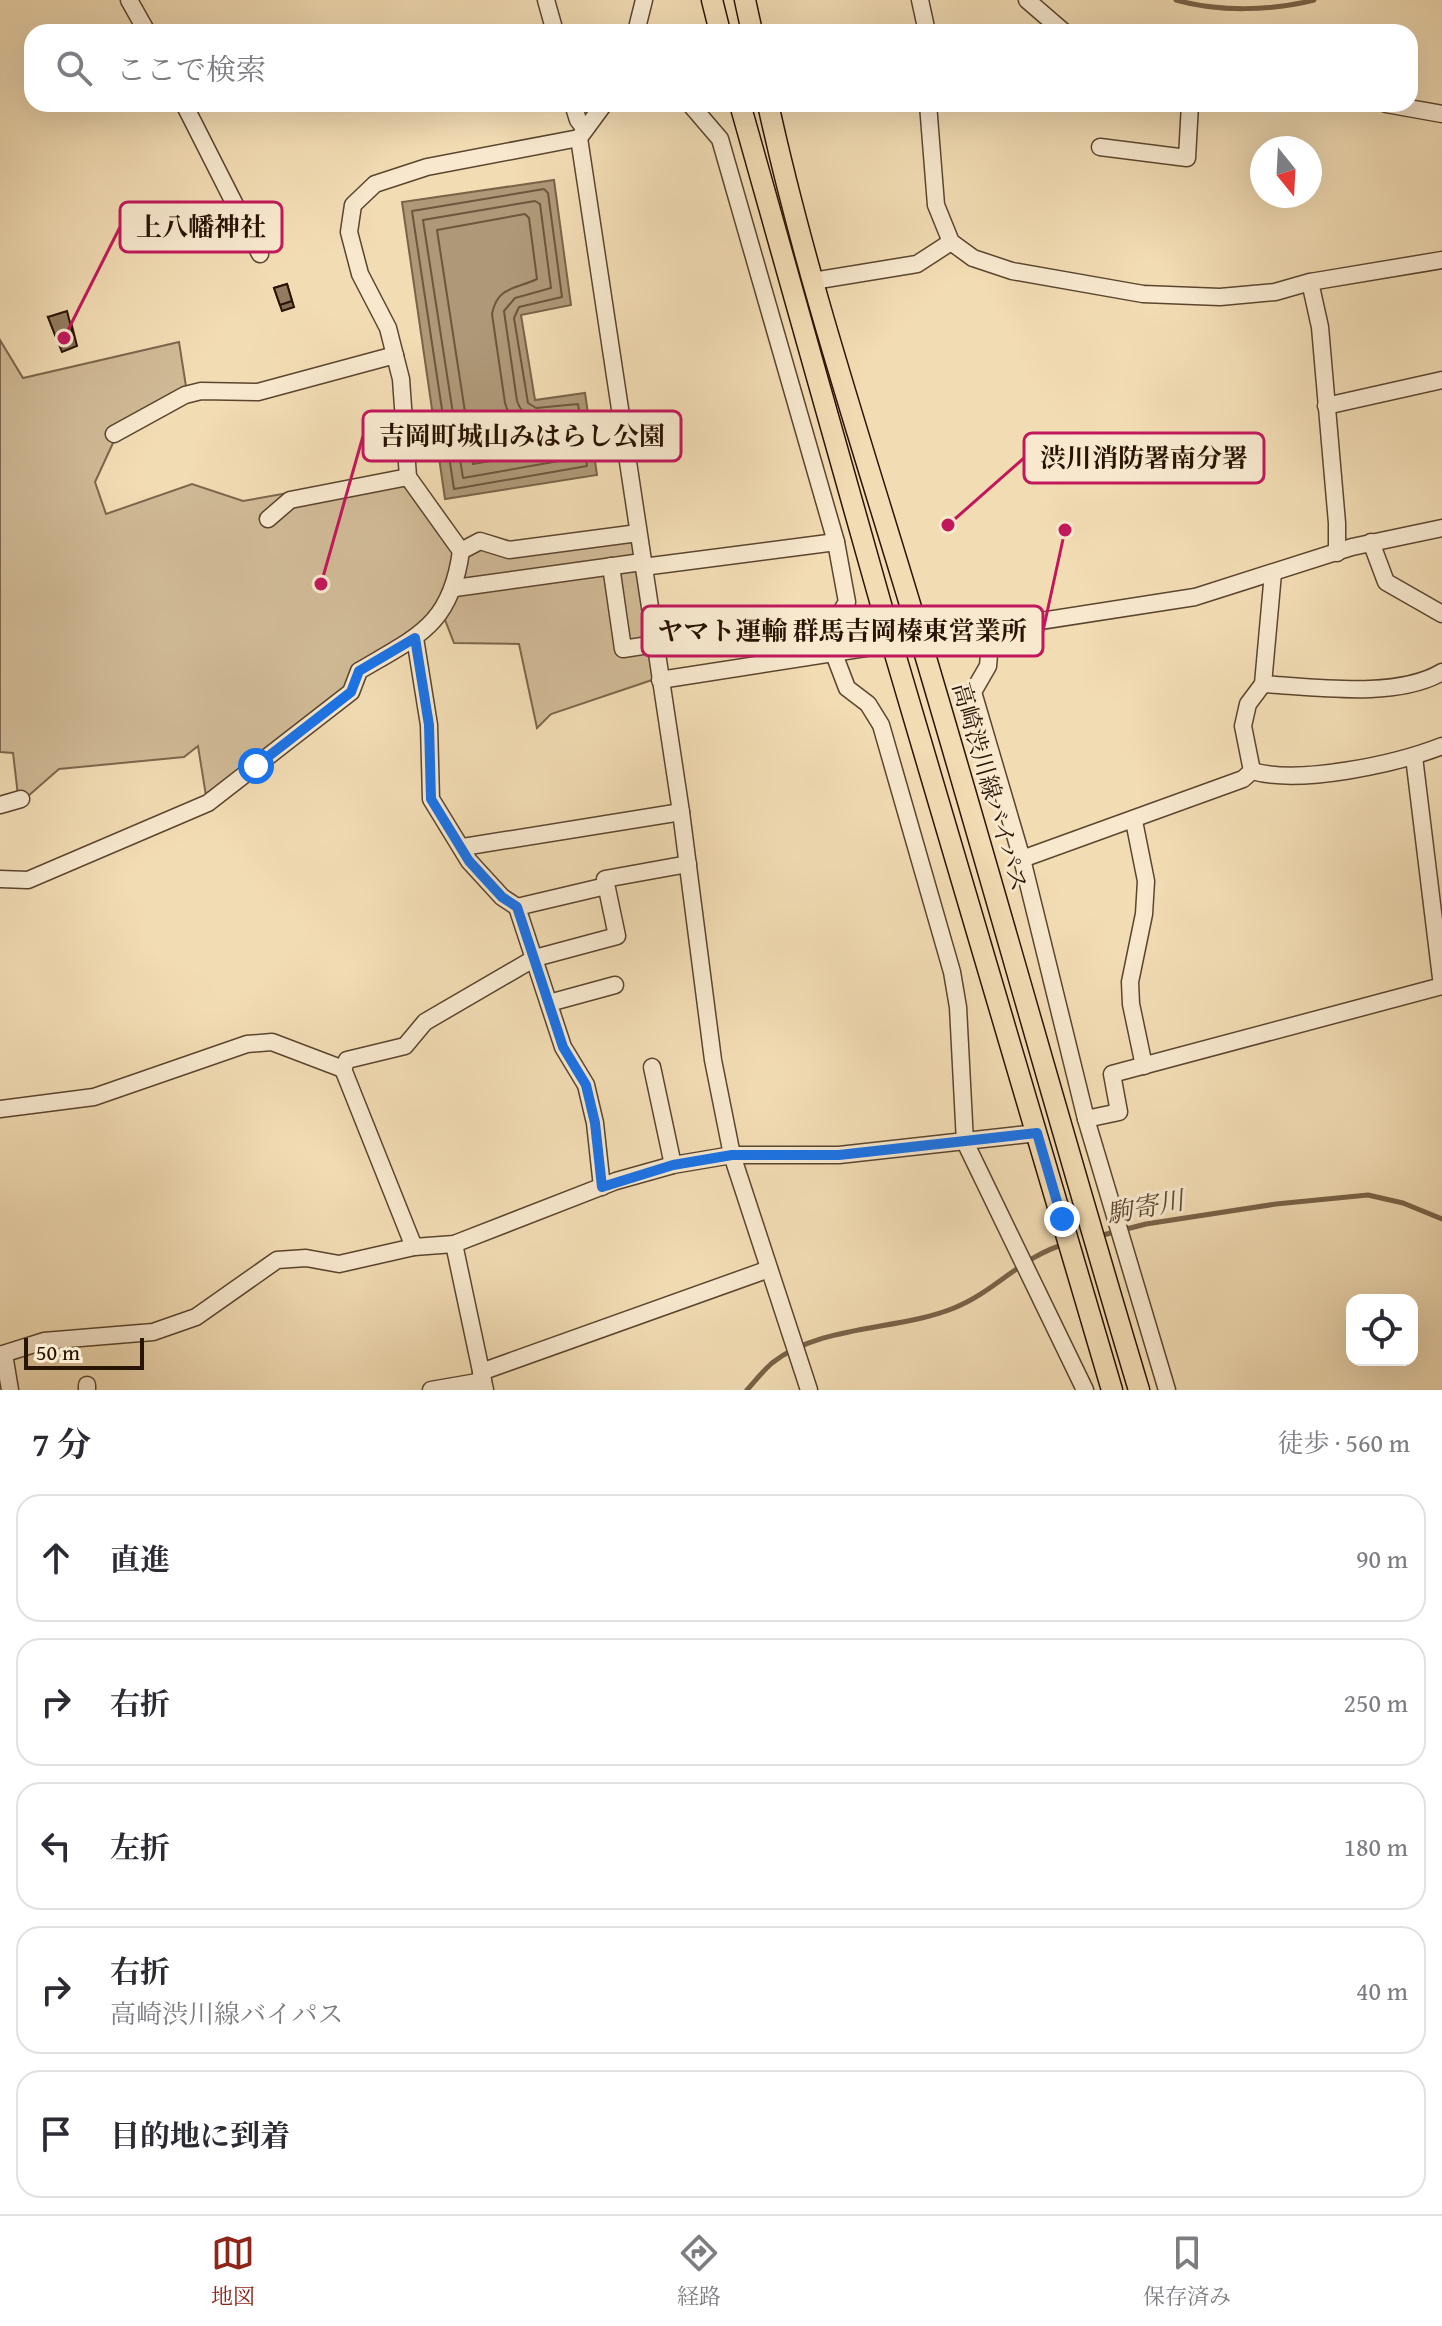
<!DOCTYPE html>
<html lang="ja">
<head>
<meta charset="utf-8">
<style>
  body { margin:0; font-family:"Gentium Book Plus","Noto Serif JP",serif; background:#f2f2f3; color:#2b2b33 }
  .controls { position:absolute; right:24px; bottom:24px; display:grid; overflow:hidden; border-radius:16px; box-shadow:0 8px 32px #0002 }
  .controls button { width:72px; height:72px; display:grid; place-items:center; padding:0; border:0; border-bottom:2px solid #e1e1e2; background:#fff; color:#2b2b33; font:40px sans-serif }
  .compass { position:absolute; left:1250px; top:136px; width:72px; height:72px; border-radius:50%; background:#fff; box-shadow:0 8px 32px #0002; rotate:162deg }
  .scale { position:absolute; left:24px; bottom:20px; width:120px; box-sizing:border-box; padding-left:8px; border:4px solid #291302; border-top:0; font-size:22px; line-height:28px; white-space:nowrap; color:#291302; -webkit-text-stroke:6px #f7e8ce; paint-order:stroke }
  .stop { position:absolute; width:24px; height:24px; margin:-18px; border:6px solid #1a73e8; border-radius:50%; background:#fff }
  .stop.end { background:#1a73e8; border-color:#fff; box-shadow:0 2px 8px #0008 }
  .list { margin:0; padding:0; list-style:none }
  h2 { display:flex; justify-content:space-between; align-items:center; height:104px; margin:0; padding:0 32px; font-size:34px }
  h2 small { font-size:26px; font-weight:400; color:#7c7c81 }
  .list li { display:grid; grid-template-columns:52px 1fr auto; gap:24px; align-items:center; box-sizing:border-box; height:128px; margin:0 16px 16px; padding:0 16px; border:2px solid #e1e1e2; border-radius:24px }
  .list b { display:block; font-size:30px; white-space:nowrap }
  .list p { margin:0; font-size:26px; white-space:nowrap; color:#7c7c81 }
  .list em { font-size:26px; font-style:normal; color:#7c7c81 }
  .icon { flex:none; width:44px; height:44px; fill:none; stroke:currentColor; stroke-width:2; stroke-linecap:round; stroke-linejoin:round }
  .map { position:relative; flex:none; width:1442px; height:1390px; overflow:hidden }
  .search { position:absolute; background:#fff; box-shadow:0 8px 32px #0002; left:24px; right:24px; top:24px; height:88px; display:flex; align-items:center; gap:20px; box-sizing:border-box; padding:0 28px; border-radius:24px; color:#7c7c81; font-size:30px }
  .sheet { height:824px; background:#fff }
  nav { display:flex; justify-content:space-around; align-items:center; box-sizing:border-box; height:112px; border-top:2px solid #e1e1e2; background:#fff; font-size:22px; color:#7c7c81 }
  nav a { display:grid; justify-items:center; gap:4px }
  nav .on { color:#8f2418 }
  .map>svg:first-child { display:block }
</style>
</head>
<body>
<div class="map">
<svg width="1442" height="1390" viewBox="0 0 1442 1390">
  <rect width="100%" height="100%" fill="#f2dcb4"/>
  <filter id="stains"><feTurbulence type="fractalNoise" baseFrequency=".0025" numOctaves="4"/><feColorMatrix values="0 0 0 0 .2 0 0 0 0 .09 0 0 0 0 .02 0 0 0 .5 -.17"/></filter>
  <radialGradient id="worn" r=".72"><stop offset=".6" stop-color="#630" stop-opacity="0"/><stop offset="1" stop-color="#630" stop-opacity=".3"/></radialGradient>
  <path fill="#d0ba96" stroke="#7c664c" stroke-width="2" d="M0,340L23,378L179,342L188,399L113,443L95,482L106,514L192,484L243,501L400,473L457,552L481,545L635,538L655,679L551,714L537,728L519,644L454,643L445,620L437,614L206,796L198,746L184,757L59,769L19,804L13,753L0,752Z"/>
  <path fill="#ae9877" stroke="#796348" stroke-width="2" d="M554,180L571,305L521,315L535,400L585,393L597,475L445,499L402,202Z"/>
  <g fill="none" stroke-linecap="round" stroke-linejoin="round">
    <g stroke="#6c563c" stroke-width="2">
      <path d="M544,189L548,193L562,297L519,307L514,318L528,403L536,408L578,404L587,466L454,489L412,211Z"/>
      <path d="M535,201L540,204L551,288L515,298L504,311L517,401C526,428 550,414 569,415L576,458L463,478L423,220Z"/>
      <path d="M525,214L529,218L537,279C517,289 497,286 492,314L505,403C513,433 535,428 559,428L563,448L473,464L437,230Z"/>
    </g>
    <g stroke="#796348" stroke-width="5">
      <path d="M1176,0C1218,12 1271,11 1314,0"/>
      <path d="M1099,1236L1146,1224L1276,1204L1368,1195L1403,1203L1442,1219"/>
      <path d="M747,1390C755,1381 763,1371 772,1363C822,1324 898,1331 954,1308C995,1292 1023,1255 1066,1244"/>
    </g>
    <defs>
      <g id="minor">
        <path d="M129,0L147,32"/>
        <path d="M546,0L555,32"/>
        <path d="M920,0L927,32"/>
        <path d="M1027,0L1064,32"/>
        <path d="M636,32L644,0"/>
        <path d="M184,104L260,254"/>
        <path d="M573,104L578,120L585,129"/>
        <path d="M604,104L579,138L681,812L713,1060L732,1155L809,1390"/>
        <path d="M690,104L720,139L836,542L847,602L833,625L834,654L847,688L868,704L881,725L952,972L958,1007L965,1142L1085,1390"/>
        <path d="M928,104L936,205L951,242L973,258L1012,271L1143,294L1220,297L1275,292L1310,282L1442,260"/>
        <path d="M1386,104L1442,114"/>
        <path d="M1100,147L1187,158L1190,104"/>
        <path d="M813,281L917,264L951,242"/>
        <path d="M1310,282L1320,327L1337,523V553"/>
        <path d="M1326,406L1442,380"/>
        <path d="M114,434L185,395L201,391L258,392L395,355"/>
        <path d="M268,519L290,500L408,477"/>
        <path d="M1371,542L1386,582L1442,614"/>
        <path d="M461,551L480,541L509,550L638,533"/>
        <path d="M611,566L623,649L655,644"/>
        <path d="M643,567L836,542"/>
        <path d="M455,588L642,562"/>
        <path d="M991,632L988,666L973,692L1022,859L1086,1119"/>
        <path d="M415,638L429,725L431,799L469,861L502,897L517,907L563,1047L586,1085L595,1123L602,1187"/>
        <path d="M660,680L1195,597L1352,547L1442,528"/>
        <path d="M1263,684C1315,687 1397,699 1442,672"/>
        <path d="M1252,771C1300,785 1396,764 1442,746"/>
        <path d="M0,805L21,799"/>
        <path d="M1134,821L1146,881L1144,914L1130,982L1131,1004L1144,1066"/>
        <path d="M463,847L681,812"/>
        <path d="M1022,859L1243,779L1252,771L1243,726L1248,704L1263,684L1273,573"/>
        <path d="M0,879L28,880L208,803L351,692L359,671C418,636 451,625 461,551L408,477L401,379L388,328L360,274L349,232L353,205L375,184L427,167L579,138"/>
        <path d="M517,907L606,886"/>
        <path d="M549,1003L615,985"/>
        <path d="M652,1067L673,1165"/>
        <path d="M343,1069L414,1247"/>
        <path d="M0,1109L94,1097L247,1044L272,1042L343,1069L347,1060L405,1046L425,1022L535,958L617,936L605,879L688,864"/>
        <path d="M454,1244L485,1390"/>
        <path d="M4,1354L10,1390"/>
        <path d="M0,1355L44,1341L153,1332L196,1317L277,1260L306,1258L339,1264L414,1247L454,1244L616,1181L673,1165L732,1155H839L1037,1133"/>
        <path d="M481,1372L769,1269"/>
        <path d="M87,1385V1390"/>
        <path d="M431,1390L483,1381"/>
        <path d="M1167,1390L1086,1119L1119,1112L1112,1074L1442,986L1414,757"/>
      </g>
      <g id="major">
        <path d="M712,0L720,32"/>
        <path d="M745,0L752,32"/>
        <path d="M740,104L893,647L1112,1390"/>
        <path d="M768,104C808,286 868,462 921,641C995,890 1064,1141 1139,1390"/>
      </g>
    </defs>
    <use href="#minor" stroke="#5b452e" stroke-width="19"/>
    <use href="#major" stroke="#291302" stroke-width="23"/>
    <use href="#minor" stroke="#f7e8ce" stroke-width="16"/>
    <use href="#major" stroke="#f2dcb4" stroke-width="20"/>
  </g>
  <g fill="#7e6b52" stroke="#291302" stroke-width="2">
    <path d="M287,284L294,307L282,311L274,288Z"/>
    <path d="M48,317L71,322L77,346L62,352Z"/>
  </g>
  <g fill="#927c5f" stroke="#291302" stroke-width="2">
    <path d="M287,284L292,301L280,305L274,288Z"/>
    <path d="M67,311L73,335L57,340L48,317Z"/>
  </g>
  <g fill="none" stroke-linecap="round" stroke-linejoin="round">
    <path stroke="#1a73e8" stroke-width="10" d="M256,766L351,692L359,671L415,638L429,725L431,799L469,861L502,897L517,907L563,1047L586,1085L595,1123L602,1187L673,1165L732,1155H839L1037,1133L1062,1219"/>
  </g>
  <g text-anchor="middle" stroke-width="6" stroke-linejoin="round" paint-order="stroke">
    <g font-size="24" fill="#291302" stroke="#f7e8ce">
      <text transform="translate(990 787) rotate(74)" y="8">高崎渋川線バイパス</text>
    </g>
    <g font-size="26" font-style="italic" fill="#5e4831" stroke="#f7e8ce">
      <text transform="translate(1145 1207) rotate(-11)" y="9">駒寄川</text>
    </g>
  </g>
  <path fill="none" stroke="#c2185b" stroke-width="3" d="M64 338L120 227M321 584L363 436M948 525L1024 458M1065 530L1043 631"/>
  <g fill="#c2185b" stroke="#f7e8ce" stroke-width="3">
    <circle cx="64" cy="338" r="8"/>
    <circle cx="321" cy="584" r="8"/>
    <circle cx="948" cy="525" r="8"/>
    <circle cx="1065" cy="530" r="8"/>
  </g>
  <g fill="#f7e8ce" stroke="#c2185b" stroke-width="3">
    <rect x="120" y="202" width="162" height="50" rx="8"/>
    <rect x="363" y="411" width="318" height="50" rx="8"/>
    <rect x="1024" y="433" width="240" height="50" rx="8"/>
    <rect x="642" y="606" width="401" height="50" rx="8"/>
  </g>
  <g font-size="26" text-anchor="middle" font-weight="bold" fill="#291302">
    <text x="201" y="236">上八幡神社</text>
    <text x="522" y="445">吉岡町城山みはらし公園</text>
    <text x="1144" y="467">渋川消防署南分署</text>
    <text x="842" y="640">ヤマト運輸 群馬吉岡榛東営業所</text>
  </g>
  <rect width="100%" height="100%" filter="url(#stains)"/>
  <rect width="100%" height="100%" fill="url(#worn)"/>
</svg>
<div class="controls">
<button><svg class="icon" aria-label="locate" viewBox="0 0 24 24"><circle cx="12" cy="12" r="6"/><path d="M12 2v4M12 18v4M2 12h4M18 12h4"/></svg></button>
</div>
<svg class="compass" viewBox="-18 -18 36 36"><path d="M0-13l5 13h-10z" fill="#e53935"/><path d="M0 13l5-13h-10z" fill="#7c7c81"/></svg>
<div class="scale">50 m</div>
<div class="stop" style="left:256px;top:766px"></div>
<div class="stop end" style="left:1062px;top:1219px"></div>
<div class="search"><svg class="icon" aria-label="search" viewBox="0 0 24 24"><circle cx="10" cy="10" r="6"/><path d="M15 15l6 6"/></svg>ここで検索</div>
</div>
<section class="sheet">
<h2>7 分<small>徒歩 · 560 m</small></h2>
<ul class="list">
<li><svg class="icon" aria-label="ahead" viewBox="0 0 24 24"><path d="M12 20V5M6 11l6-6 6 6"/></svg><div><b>直進</b></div><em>90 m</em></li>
<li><svg class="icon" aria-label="right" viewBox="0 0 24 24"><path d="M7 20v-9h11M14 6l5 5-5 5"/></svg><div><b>右折</b></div><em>250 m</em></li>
<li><svg class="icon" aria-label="left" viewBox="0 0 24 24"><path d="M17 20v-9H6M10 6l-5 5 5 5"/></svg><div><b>左折</b></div><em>180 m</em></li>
<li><svg class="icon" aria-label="right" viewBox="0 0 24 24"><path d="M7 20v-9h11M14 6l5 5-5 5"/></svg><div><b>右折</b><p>高崎渋川線バイパス</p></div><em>40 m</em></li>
<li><svg class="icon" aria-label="arrive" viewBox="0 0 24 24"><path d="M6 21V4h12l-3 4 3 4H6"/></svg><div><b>目的地に到着</b></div></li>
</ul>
</section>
<nav>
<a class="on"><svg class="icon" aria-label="map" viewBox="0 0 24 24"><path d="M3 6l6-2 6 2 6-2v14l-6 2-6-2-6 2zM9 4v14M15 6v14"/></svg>地図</a>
<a><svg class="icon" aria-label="directions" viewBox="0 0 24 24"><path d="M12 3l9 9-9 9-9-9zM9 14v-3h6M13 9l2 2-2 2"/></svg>経路</a>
<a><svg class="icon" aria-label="saved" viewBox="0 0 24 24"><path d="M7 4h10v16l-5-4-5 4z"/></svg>保存済み</a>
</nav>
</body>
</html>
